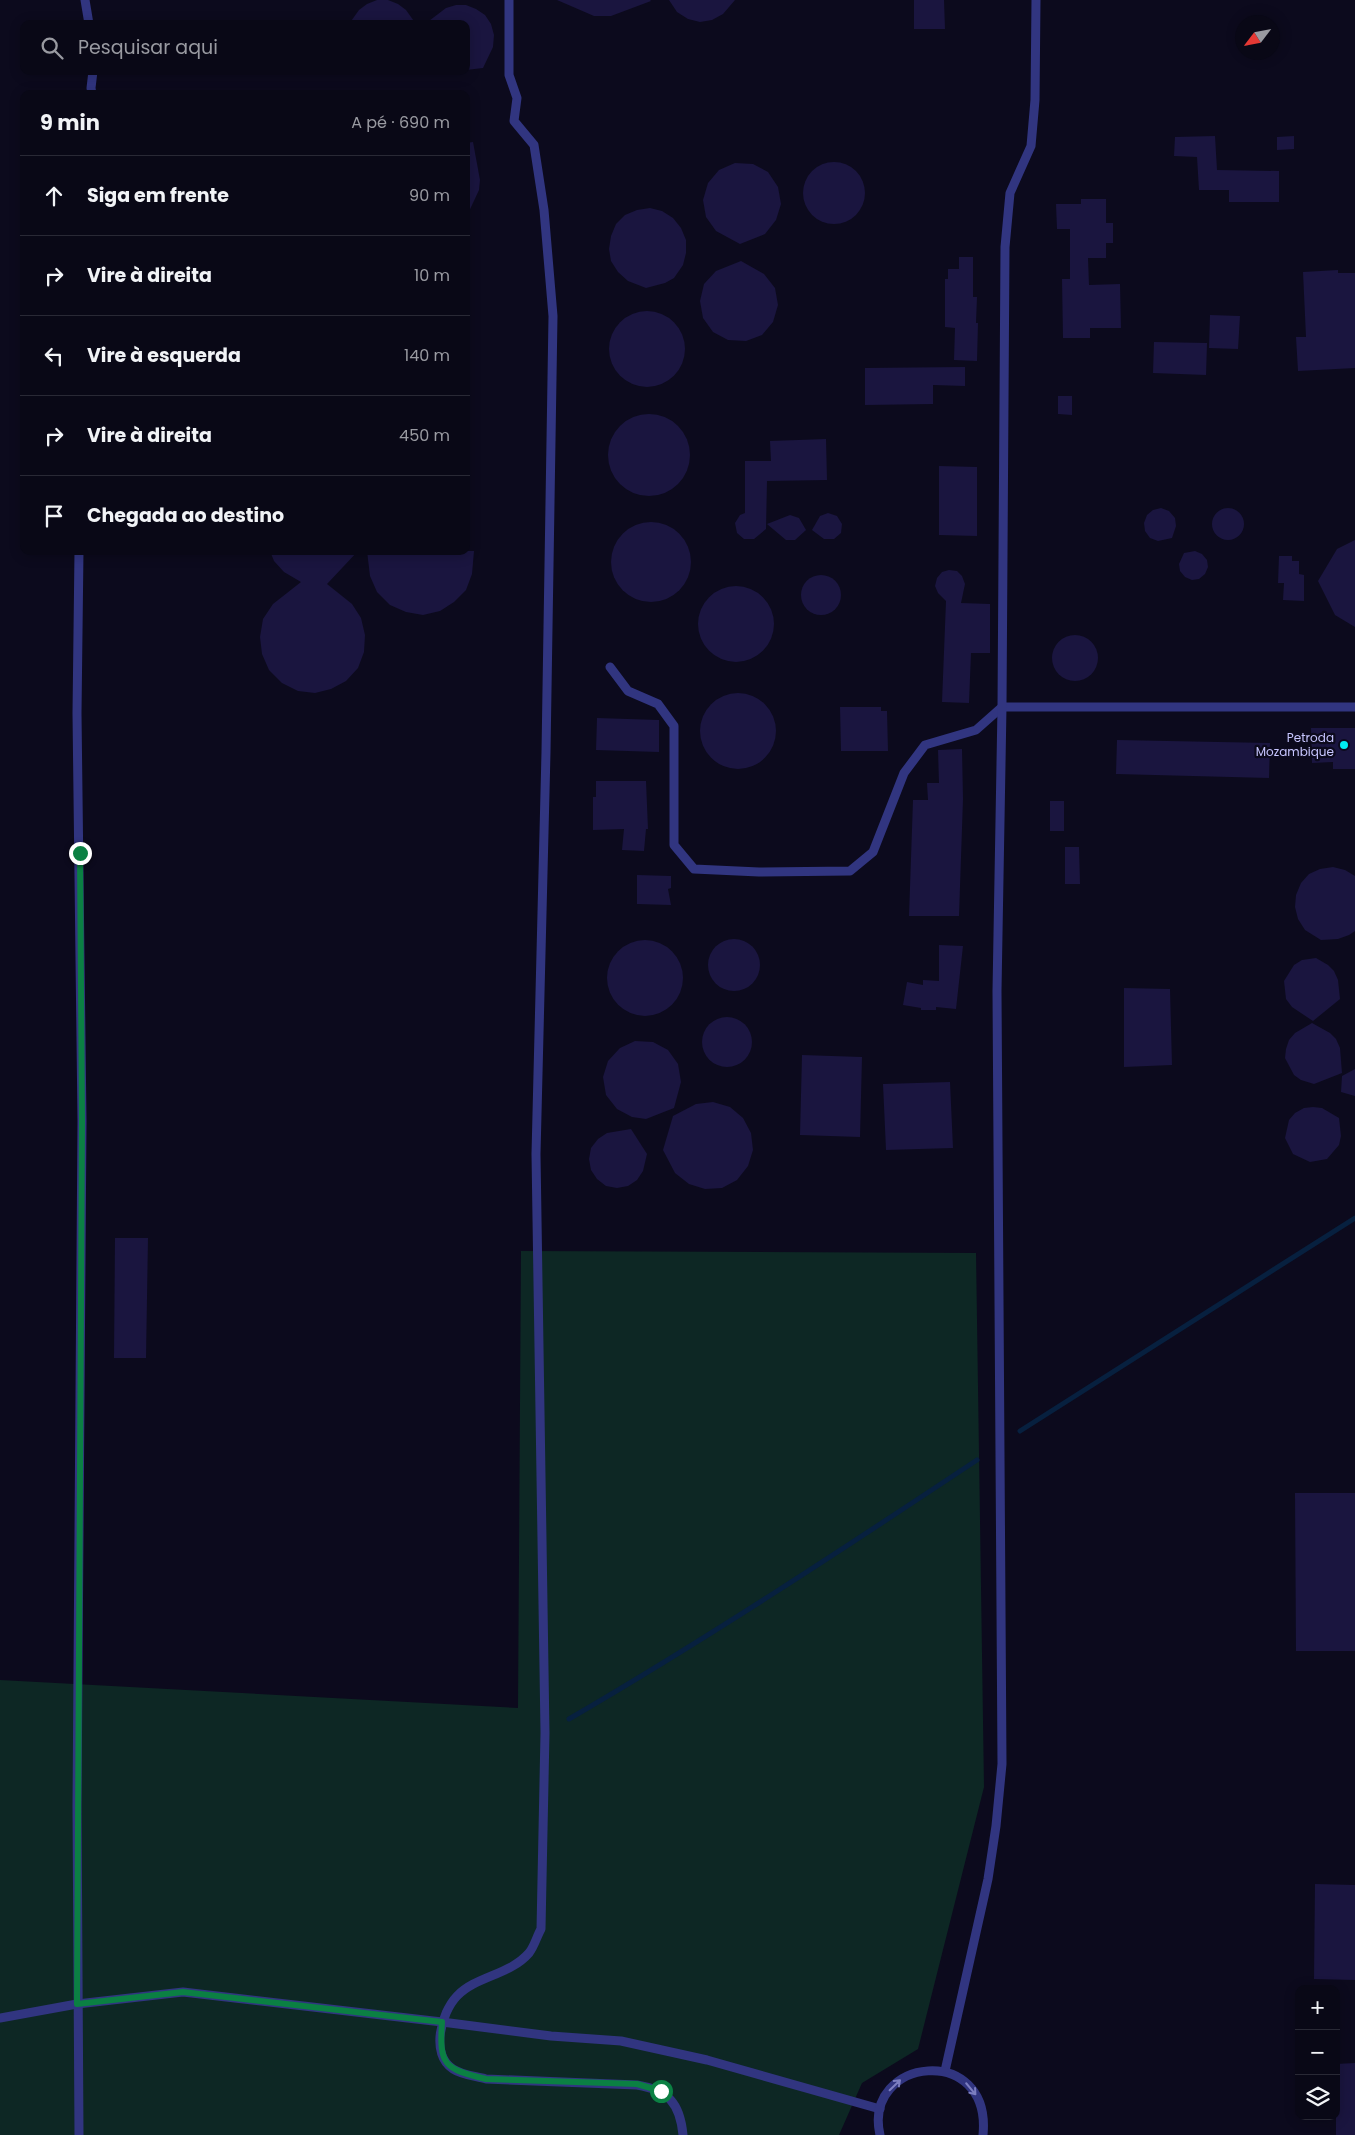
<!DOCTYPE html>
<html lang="pt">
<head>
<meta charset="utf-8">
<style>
  body { margin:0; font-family:Poppins,sans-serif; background:#171623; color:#f1f3f6 }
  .controls { position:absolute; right:15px; bottom:15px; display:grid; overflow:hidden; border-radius:10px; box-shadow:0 2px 12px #0003 }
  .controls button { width:45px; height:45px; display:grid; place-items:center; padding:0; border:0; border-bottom:1px solid #292935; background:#090816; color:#f1f3f6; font:25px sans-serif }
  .compass { position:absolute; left:1235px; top:15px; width:45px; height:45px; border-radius:50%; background:#090816; box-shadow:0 2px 12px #0003; rotate:238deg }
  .stop { position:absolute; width:15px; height:15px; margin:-11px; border:4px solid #0b8043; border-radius:50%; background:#fff }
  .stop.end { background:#0b8043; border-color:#fff; box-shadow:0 1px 5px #0008 }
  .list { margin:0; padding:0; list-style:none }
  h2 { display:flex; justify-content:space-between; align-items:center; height:65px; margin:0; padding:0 20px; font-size:21px }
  h2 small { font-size:16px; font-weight:400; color:#999aa1 }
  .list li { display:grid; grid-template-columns:32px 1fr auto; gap:15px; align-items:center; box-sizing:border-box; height:80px; padding:0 20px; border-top:1px solid #292935 }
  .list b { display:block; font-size:19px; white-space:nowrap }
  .list em { font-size:16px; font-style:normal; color:#999aa1 }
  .icon { flex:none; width:28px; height:28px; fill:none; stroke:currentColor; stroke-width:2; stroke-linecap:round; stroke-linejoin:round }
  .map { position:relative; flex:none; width:1355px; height:2135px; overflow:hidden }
  .search { position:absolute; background:#090816; box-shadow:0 2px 12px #0003; left:20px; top:20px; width:450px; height:55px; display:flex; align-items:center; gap:12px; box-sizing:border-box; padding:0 18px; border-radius:10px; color:#999aa1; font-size:19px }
  .panel { position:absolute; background:#090816; box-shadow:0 2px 12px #0003; left:20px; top:90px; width:450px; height:465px; border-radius:10px }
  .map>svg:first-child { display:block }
</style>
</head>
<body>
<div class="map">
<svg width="1355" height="2135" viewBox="0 0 1355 2135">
  <rect width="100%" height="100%" fill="#0c0a1d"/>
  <path fill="#0d2724" d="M521,1251L976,1253L984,1787L918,2049L862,2083L839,2135H0V1680L518,1708Z"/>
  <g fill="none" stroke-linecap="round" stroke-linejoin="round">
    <g stroke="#07203f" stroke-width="5">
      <path d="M1020,1431L1355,1218"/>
      <path d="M569,1719C708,1638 843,1549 977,1460"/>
    </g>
  </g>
  <g fill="#1a153f">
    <path d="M377,0H388L398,4L406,10L416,24H349L359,10L367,4Z"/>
    <path d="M557,0H650L651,1L611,16H594Z"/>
    <path d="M669,0H735L723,14L712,20L700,22L688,19L677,12Z"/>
    <path d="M914,0H944L945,29H914Z"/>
    <path d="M456,5H466L476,9L485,15L491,24L494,35L493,47L483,68L466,70V24H425L446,8Z"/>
    <path d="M1215,136L1217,170L1279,171V202H1229V190H1199L1197,157L1174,156L1175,137Z"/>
    <path d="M1294,136V149L1277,150V137Z"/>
    <path d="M473,142L480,180L479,190L466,218V143Z"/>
    <circle cx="834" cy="193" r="31"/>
    <path d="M735,163L753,164L768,172L778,187L781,204L776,220L765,234L740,244L716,231L706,217L703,200L708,183L719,170Z"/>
    <path d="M1081,199H1106V223H1113V243H1106V258H1088L1089,285L1120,284L1121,328H1090V338H1063L1062,279H1070V229H1057L1056,204H1081Z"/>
    <path d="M650,208L662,211L673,218L681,228L686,240V253L683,265L674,278L665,283L646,288L628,281L618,272L611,261L609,249L611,236L616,224L625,215L637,210Z"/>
    <path d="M959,257H973V297H977L976,323H978L977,361L954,360L955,328L945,327V279H948V269H959Z"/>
    <path d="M741,261L764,274L775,288L778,305L773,322L762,335L746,341L728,340L713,332L703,318L700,301L704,284L716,271Z"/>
    <path d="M1338,270V273H1355V368L1298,371L1296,337H1306L1303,272Z"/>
    <circle cx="647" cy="349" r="38"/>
    <path d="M1210,315L1240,316L1238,349L1209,348Z"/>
    <path d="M1154,342L1207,343L1206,375L1153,373Z"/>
    <path d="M965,367V386L933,385V404L865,405V368Z"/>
    <path d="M1058,396H1072V415L1058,414Z"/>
    <circle cx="649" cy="455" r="41"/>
    <path d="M826,439L827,480L767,481L766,529L754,539H744L737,533L735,523L740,515L745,513V461H771L770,441Z"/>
    <path d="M939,466L977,467V536L939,535Z"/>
    <path d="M1161,508L1169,511L1175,518L1176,526L1172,538L1158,541L1150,538L1145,531L1144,523L1147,515L1153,510Z"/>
    <circle cx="1228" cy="524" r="16"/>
    <path d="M828,513L837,516L842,524L841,533L834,539H824L812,530L820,516Z"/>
    <path d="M790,515L799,518L806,530L795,540H786L767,524Z"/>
    <circle cx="651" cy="562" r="40"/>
    <path d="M1355,540V627L1335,615L1318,581L1337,549Z"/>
    <path d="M270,551H358L327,584L352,604L361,618L365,635L364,652L358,668L346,681L331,689L315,693L298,691L282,683L269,670L262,654L260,637L263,619L273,604L301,582L284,572L274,561Z"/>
    <path d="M367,551H474L472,574L466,590L454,602L440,611L423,615L406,612L390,605L377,592L370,576Z"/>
    <path d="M1195,551L1202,554L1207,560L1208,567L1205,574L1199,579L1192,580L1185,577L1180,571L1179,564L1184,553Z"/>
    <path d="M1279,556H1292V561H1299V574L1304,575V601L1283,600L1284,583H1278Z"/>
    <path d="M949,570L957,571L962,576L965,584L961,603L990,604V653H971L969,703L942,702L946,601L938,593L935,586L937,578L942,572Z"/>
    <circle cx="821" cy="595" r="20"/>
    <circle cx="736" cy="624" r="38"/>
    <circle cx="1075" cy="658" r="23"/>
    <circle cx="738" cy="731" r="38"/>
    <path d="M840,707H881V711H887L888,751H841Z"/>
    <path d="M597,718L659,720V752L596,750Z"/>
    <path d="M1311,728H1355V769H1333V762L1312,763Z"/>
    <path d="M1117,740L1270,743L1269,778L1116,774Z"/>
    <path d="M962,749L963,799L959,916H909L913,800H928L927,783H939L938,750Z"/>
    <path d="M596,781H646L648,829H646L644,851L622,850L624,829L593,830V797H596Z"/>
    <rect x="1050" y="801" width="14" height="30"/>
    <path d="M1065,847H1079L1080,884H1065Z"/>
    <path d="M1333,867L1345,870L1355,876V931L1349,935L1338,939L1321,940L1305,930L1298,919L1295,907L1296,895L1301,883L1309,874L1320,869Z"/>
    <path d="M637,875L671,876V888L668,889L671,905L637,904Z"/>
    <circle cx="734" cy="965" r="26"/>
    <circle cx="645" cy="978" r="38"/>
    <path d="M939,945L963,946L956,1009L936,1007V1010H921V1008L903,1005L907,982L923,985V980L939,981Z"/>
    <path d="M1316,958L1328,965L1334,971L1338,980L1340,999L1313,1021L1292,1007L1286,999L1284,981L1294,965L1302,960Z"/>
    <path d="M1124,988L1170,989L1172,1065L1124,1067Z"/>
    <circle cx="727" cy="1042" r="25"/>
    <path d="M1312,1023L1330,1033L1336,1039L1340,1048L1342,1073L1314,1084L1301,1080L1294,1075L1285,1058L1286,1049L1289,1040L1295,1033Z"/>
    <path d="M635,1041L653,1042L668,1050L678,1064L681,1082L674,1108L646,1119L632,1117L617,1109L606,1095L603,1077L608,1061L620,1048Z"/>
    <path d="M802,1055L862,1057L860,1137L800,1135Z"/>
    <path d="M1355,1069V1096L1341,1092L1342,1076Z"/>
    <path d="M950,1082L953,1148L886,1150L883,1084Z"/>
    <path d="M713,1102L730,1107L743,1118L751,1133L753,1150L748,1166L737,1180L722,1188L705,1189L689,1184L675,1173L663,1150L673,1116L696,1104Z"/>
    <path d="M1313,1107L1322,1108L1339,1118L1341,1136L1339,1145L1327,1159L1310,1162L1293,1154L1285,1138L1289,1120L1295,1113L1304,1108Z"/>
    <path d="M631,1129L647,1154L643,1171L637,1180L628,1186L617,1188L606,1186L597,1179L591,1170L589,1159L591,1148L598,1139L607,1133Z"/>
    <path d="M115,1238H148L146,1358H114Z"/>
    <path d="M1295,1493H1355V1651H1296Z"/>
    <path d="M1315,1884L1355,1885V1980L1314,1979Z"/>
    <path d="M1355,2063V2135H1336V2064Z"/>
  </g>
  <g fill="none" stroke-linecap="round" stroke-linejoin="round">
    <g stroke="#313580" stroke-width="9">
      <path d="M85,0L89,24"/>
      <path d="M509,0V75L517,98L514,121L534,145L544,210L553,316L546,752L536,1154L545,1733L541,1929C537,1936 534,1947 529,1953C510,1975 476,1976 457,1996C441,2013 430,2054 453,2069C462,2075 475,2076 486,2079L637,2085C668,2090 680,2103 683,2135"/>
      <path d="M92,94L91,88L93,71"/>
      <path d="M79,551L77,713L82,1121L77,1806L79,2135"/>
      <path d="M610,667L628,691L658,704L674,726V845L694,869L759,872L850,871L873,852L904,773L925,745L976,730L1002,707H1355"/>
      <path d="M0,2018L77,2004L183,1992L442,2022L551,2036L621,2041L707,2060L880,2109"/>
      <path d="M945,2071L988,1879L996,1826L1002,1764L997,991L1002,707L1005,247L1010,193L1031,146L1035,100L1036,0"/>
      <path d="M880,2135C862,2057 992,2042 983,2135"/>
    </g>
  </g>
  <defs><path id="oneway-shaft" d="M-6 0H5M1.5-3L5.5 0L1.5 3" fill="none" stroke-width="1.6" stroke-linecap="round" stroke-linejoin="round" transform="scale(1.25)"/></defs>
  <g stroke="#7c7ec0">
    <use href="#oneway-shaft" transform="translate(895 2085) rotate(-44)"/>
    <use href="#oneway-shaft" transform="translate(971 2089) rotate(50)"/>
  </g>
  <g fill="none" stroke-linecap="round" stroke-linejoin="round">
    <path stroke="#0b8043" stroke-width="6" d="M80,853L82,1121L77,2004L183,1992L442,2022C439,2065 444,2069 486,2079L637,2084L661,2091"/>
  </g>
  <circle fill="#00edf1" stroke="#0c0a1d" stroke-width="2" cx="1344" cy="745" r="5"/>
  <g text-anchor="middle" stroke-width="4.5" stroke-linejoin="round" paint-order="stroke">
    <g font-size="12" fill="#c8c6ff" stroke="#0c0a1d" text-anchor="end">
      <text x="1334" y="742">Petroda<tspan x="1334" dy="14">Mozambique</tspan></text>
    </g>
  </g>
</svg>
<div class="controls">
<button>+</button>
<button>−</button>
<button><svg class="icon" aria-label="layers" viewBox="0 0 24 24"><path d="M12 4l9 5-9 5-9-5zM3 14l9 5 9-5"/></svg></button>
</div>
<svg class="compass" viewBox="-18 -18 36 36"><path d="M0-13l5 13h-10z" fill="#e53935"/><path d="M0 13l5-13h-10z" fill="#999aa1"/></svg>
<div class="stop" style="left:661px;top:2091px"></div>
<div class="stop end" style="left:80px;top:853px"></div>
<div class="search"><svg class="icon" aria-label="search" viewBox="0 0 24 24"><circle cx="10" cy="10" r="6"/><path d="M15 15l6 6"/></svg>Pesquisar aqui</div>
<section class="panel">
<h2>9 min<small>A pé · 690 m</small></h2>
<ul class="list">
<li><svg class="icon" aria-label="ahead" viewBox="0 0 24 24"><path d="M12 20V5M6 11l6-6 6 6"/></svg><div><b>Siga em frente</b></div><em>90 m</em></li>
<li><svg class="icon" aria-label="right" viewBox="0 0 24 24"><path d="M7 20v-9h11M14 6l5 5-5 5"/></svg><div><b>Vire à direita</b></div><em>10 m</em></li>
<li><svg class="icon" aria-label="left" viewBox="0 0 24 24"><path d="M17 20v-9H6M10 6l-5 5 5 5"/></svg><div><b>Vire à esquerda</b></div><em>140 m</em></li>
<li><svg class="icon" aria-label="right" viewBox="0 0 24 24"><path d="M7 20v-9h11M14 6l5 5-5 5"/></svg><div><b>Vire à direita</b></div><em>450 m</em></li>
<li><svg class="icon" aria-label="arrive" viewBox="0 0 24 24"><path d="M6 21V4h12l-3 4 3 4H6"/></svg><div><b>Chegada ao destino</b></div></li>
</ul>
</section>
</div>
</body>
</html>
